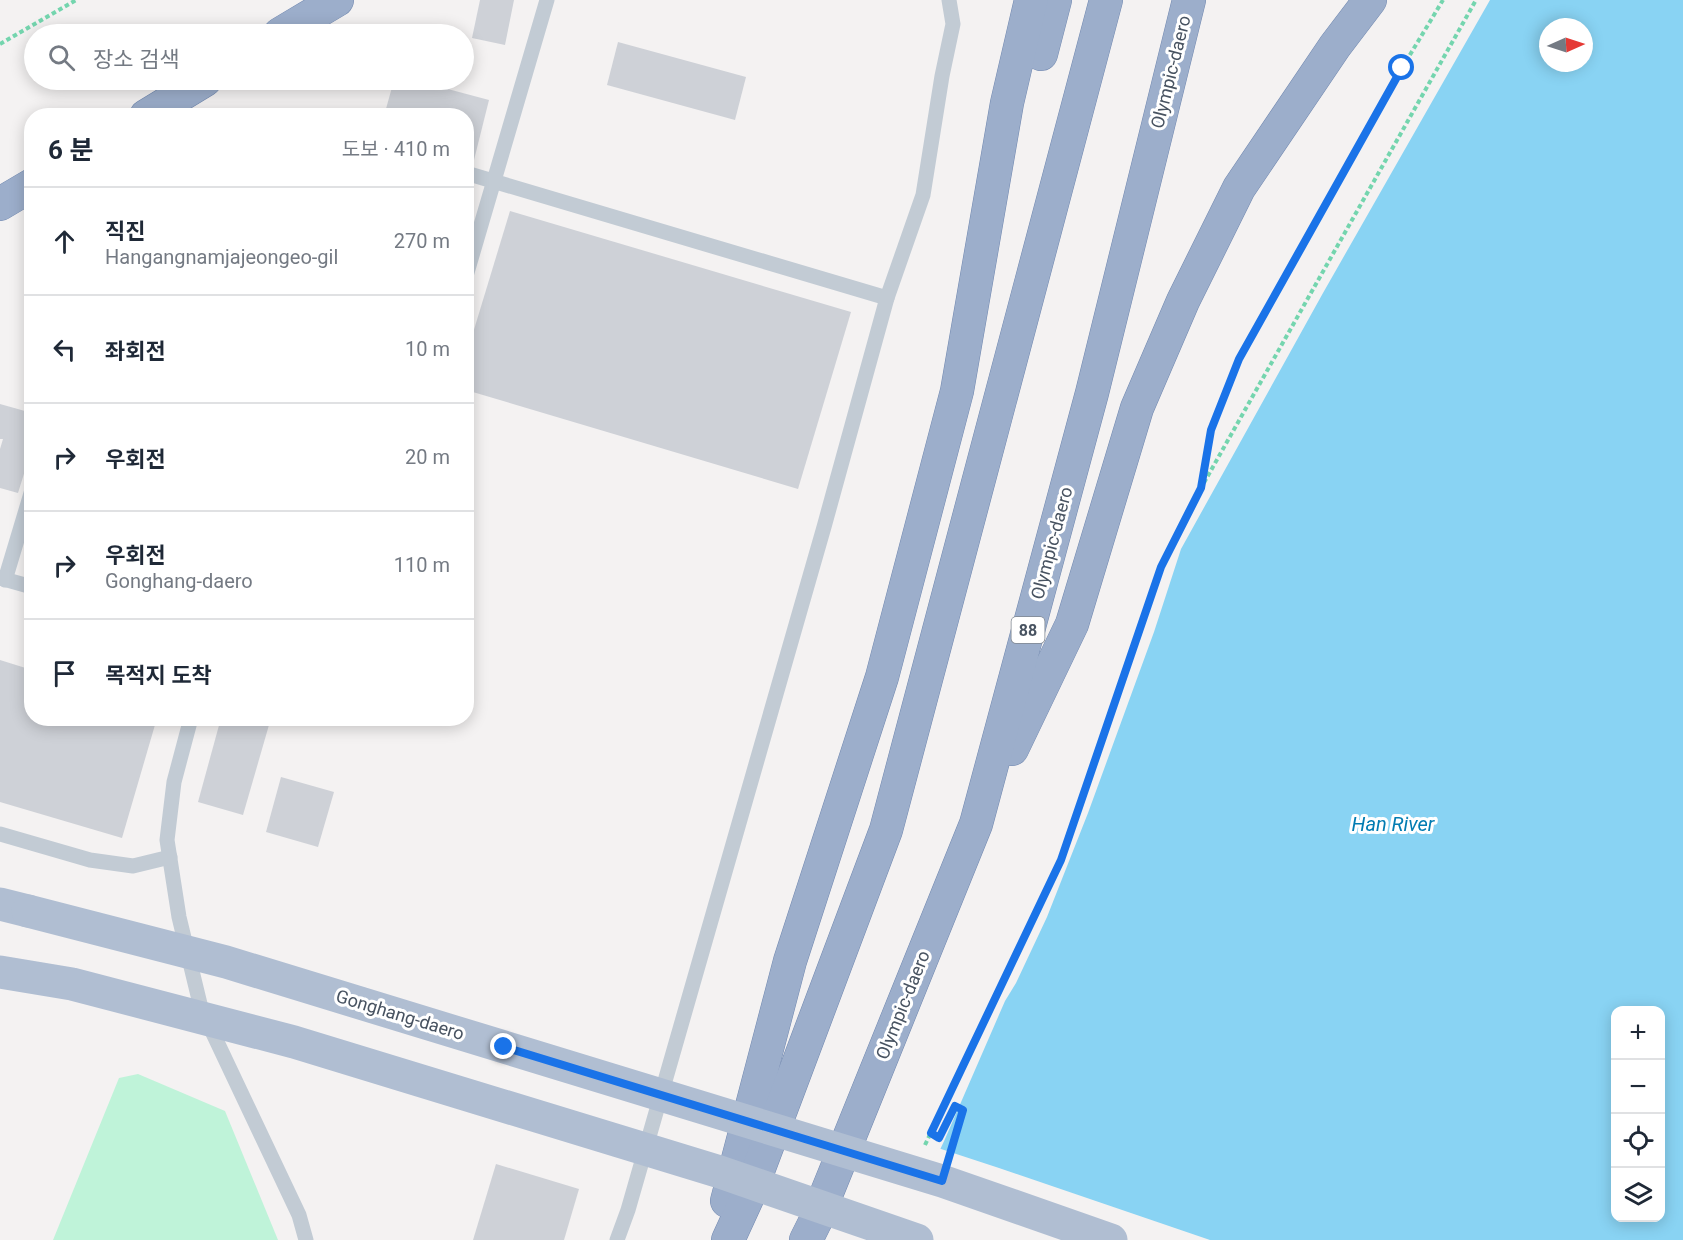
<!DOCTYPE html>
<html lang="ko">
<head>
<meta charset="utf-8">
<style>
  body { margin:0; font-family:Roboto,"Noto Sans KR",sans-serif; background:#f6f6f7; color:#1f2937 }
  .controls { position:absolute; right:18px; bottom:18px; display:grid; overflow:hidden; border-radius:12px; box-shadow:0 3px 15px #0003 }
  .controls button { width:54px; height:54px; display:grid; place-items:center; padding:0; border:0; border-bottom:2px solid #e0e1e3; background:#fff; color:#1f2937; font:30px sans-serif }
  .compass { position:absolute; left:1539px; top:18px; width:54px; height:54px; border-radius:50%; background:#fff; box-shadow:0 3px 15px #0003; rotate:87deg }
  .stop { position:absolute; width:18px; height:18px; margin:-14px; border:4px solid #1a73e8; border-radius:50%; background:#fff }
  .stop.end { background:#1a73e8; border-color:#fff; box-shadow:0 2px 6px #0008 }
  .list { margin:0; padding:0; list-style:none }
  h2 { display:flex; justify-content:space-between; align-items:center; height:78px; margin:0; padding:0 24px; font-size:26px }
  h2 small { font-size:20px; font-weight:400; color:#747a83 }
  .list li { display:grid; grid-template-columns:39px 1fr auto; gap:18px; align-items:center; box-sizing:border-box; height:108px; padding:0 24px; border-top:2px solid #e0e1e3 }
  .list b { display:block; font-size:22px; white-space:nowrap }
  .list p { margin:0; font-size:20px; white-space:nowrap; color:#747a83 }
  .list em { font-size:20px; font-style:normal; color:#747a83 }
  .icon { flex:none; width:33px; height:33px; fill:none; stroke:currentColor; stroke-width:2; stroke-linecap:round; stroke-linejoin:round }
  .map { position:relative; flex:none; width:1683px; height:1240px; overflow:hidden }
  .search { position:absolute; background:#fff; box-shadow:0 3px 15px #0003; left:24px; top:24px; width:450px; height:66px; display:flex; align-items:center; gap:15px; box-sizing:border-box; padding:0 21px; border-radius:33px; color:#747a83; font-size:22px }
  .panel { position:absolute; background:#fff; box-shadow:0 3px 15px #0003; left:24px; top:108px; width:450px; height:618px; border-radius:24px }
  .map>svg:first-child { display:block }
</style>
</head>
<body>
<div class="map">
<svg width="1683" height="1240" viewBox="0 0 1683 1240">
  <rect width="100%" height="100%" fill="#f4f2f2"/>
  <path fill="#bff3d9" d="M138,1074L225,1111L278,1240H53L119,1078Z"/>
  <path fill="#89d3f3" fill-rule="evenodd" d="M1490,0H1683V1240H898L945,1139L1005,1001L1016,983L1047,917L1088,813L1154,632L1181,549L1323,293ZM1548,27H1584V63H1548ZM1616,1010H1660V1218H1616Z"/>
  <path fill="#f4f2f2" d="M938,1148L999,1168L1210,1240H895L918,1195Z"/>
  <g fill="#ced1d7">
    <path d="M480,0H514L505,45L472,38Z"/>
    <path d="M618,42L746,77L735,120L607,85Z"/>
    <path d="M394,80H414L489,100L474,160L466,158V116H384Z"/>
    <path d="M510,211L851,312L798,489L466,390V356Z"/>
    <path d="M0,404L32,413V448L18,493L0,488V449L3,439H0Z"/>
    <path d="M0,660L32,670V718H157L122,838L0,802Z"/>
    <path d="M221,718H271L243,815L198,802Z"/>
    <path d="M272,718H300L298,726Z"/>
    <path d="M281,777L334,792L318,847L266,832Z"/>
    <path d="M496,1164L579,1189L564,1240H473Z"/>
  </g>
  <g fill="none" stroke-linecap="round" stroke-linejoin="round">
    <defs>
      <g id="trunk">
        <path d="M280,34L337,0"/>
        <path d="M1041,54L1055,0"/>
        <path d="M146,116L205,80"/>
        <path d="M0,204L32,185"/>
        <path d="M1012,749L1072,624L1137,408L1183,301L1239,188L1335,46L1370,0"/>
        <path d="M727,1201L790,961L882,677L957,391L1007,103L1031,0"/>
        <path d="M728,1240L750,1192L886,830L1106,0"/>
        <path d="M806,1240L815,1222L976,824L1092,393L1189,0"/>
      </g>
    </defs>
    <use href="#trunk" stroke="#7289b0" stroke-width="34"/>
    <g stroke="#74d5ae" stroke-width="4" stroke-dasharray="4.5 3" stroke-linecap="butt">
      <path d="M0,44L76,0"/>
      <path d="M1201,484L1211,430L1239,359L1402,68L1443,0"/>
      <path d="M931,1133L939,1138L955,1106L963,1110L951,1152"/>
      <path d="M925,1145L1061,860L1161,567L1201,488L1476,0"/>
    </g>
    <g stroke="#c2cbd4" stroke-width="15">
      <path d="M466,173L887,298"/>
      <path d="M466,276L547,0"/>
      <path d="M0,578L32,587"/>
      <path d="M5,580L32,490"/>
      <path d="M191,718L174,782L167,840L179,917L201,1008L299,1215L306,1240"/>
      <path d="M0,834L90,860L133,866L170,857"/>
      <path d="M617,1240L628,1210L824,527L887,298L923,195L942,76L953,24L949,0"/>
    </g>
    <path stroke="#b0bed2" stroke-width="33" d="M0,904L28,911"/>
    <use href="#trunk" stroke="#9caecb" stroke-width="33"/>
    <g stroke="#b0bed2" stroke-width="33">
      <path d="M28,911L226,962L942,1181L1111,1240"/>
      <path d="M0,972L72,984L294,1042L720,1172L917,1240"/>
    </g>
  </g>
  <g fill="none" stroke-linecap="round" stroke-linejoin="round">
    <path stroke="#1a73e8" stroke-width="8" d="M504,1047L942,1181L963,1110L955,1106L939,1138L931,1133L1061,860L1161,567L1201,488L1211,430L1239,359L1402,68"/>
  </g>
  <g text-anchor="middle" stroke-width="6" stroke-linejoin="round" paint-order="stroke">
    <rect fill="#fff" stroke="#7f8790" stroke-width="1.5" x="1011.5" y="617" width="33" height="26" rx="4.5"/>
    <g font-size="16" font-weight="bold" fill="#485361">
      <text x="1028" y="636">88</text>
    </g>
    <g font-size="18" fill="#485361" stroke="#fff">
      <text transform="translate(1171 72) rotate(-76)" y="6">Olympic-daero</text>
      <text transform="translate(1052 543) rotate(-75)" y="6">Olympic-daero</text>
      <text transform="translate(903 1005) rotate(-68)" y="6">Olympic-daero</text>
      <text transform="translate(400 1015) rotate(17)" y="6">Gonghang-daero</text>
    </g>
    <g font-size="20" font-style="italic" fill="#027cb2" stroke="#fff">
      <text x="1393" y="831">Han River</text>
    </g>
  </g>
</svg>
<div class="controls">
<button>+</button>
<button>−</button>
<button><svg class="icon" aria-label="locate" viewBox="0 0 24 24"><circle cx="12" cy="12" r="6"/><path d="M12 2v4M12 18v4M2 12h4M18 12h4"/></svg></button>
<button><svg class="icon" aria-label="layers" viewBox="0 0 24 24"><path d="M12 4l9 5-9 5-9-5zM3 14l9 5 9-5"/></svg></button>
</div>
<svg class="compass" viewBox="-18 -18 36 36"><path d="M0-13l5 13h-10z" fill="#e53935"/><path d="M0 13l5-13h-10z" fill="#747a83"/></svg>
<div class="stop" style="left:1402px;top:68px"></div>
<div class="stop end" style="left:504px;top:1047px"></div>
<div class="search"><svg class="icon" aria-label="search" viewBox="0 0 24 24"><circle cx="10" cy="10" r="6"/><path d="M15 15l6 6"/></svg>장소 검색</div>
<section class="panel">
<h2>6 분<small>도보 · 410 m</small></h2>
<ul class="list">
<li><svg class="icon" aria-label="ahead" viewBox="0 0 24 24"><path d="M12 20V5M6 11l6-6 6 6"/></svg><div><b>직진</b><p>Hangangnamjajeongeo-gil</p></div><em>270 m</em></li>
<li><svg class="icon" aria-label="left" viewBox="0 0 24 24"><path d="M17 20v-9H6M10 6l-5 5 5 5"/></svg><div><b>좌회전</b></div><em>10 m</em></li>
<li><svg class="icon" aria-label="right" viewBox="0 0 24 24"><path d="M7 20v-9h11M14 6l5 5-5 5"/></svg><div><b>우회전</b></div><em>20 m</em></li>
<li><svg class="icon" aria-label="right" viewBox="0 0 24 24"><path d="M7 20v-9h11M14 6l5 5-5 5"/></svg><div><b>우회전</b><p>Gonghang-daero</p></div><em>110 m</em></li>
<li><svg class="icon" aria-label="arrive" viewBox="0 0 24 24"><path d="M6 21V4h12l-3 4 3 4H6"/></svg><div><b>목적지 도착</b></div></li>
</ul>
</section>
</div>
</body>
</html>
